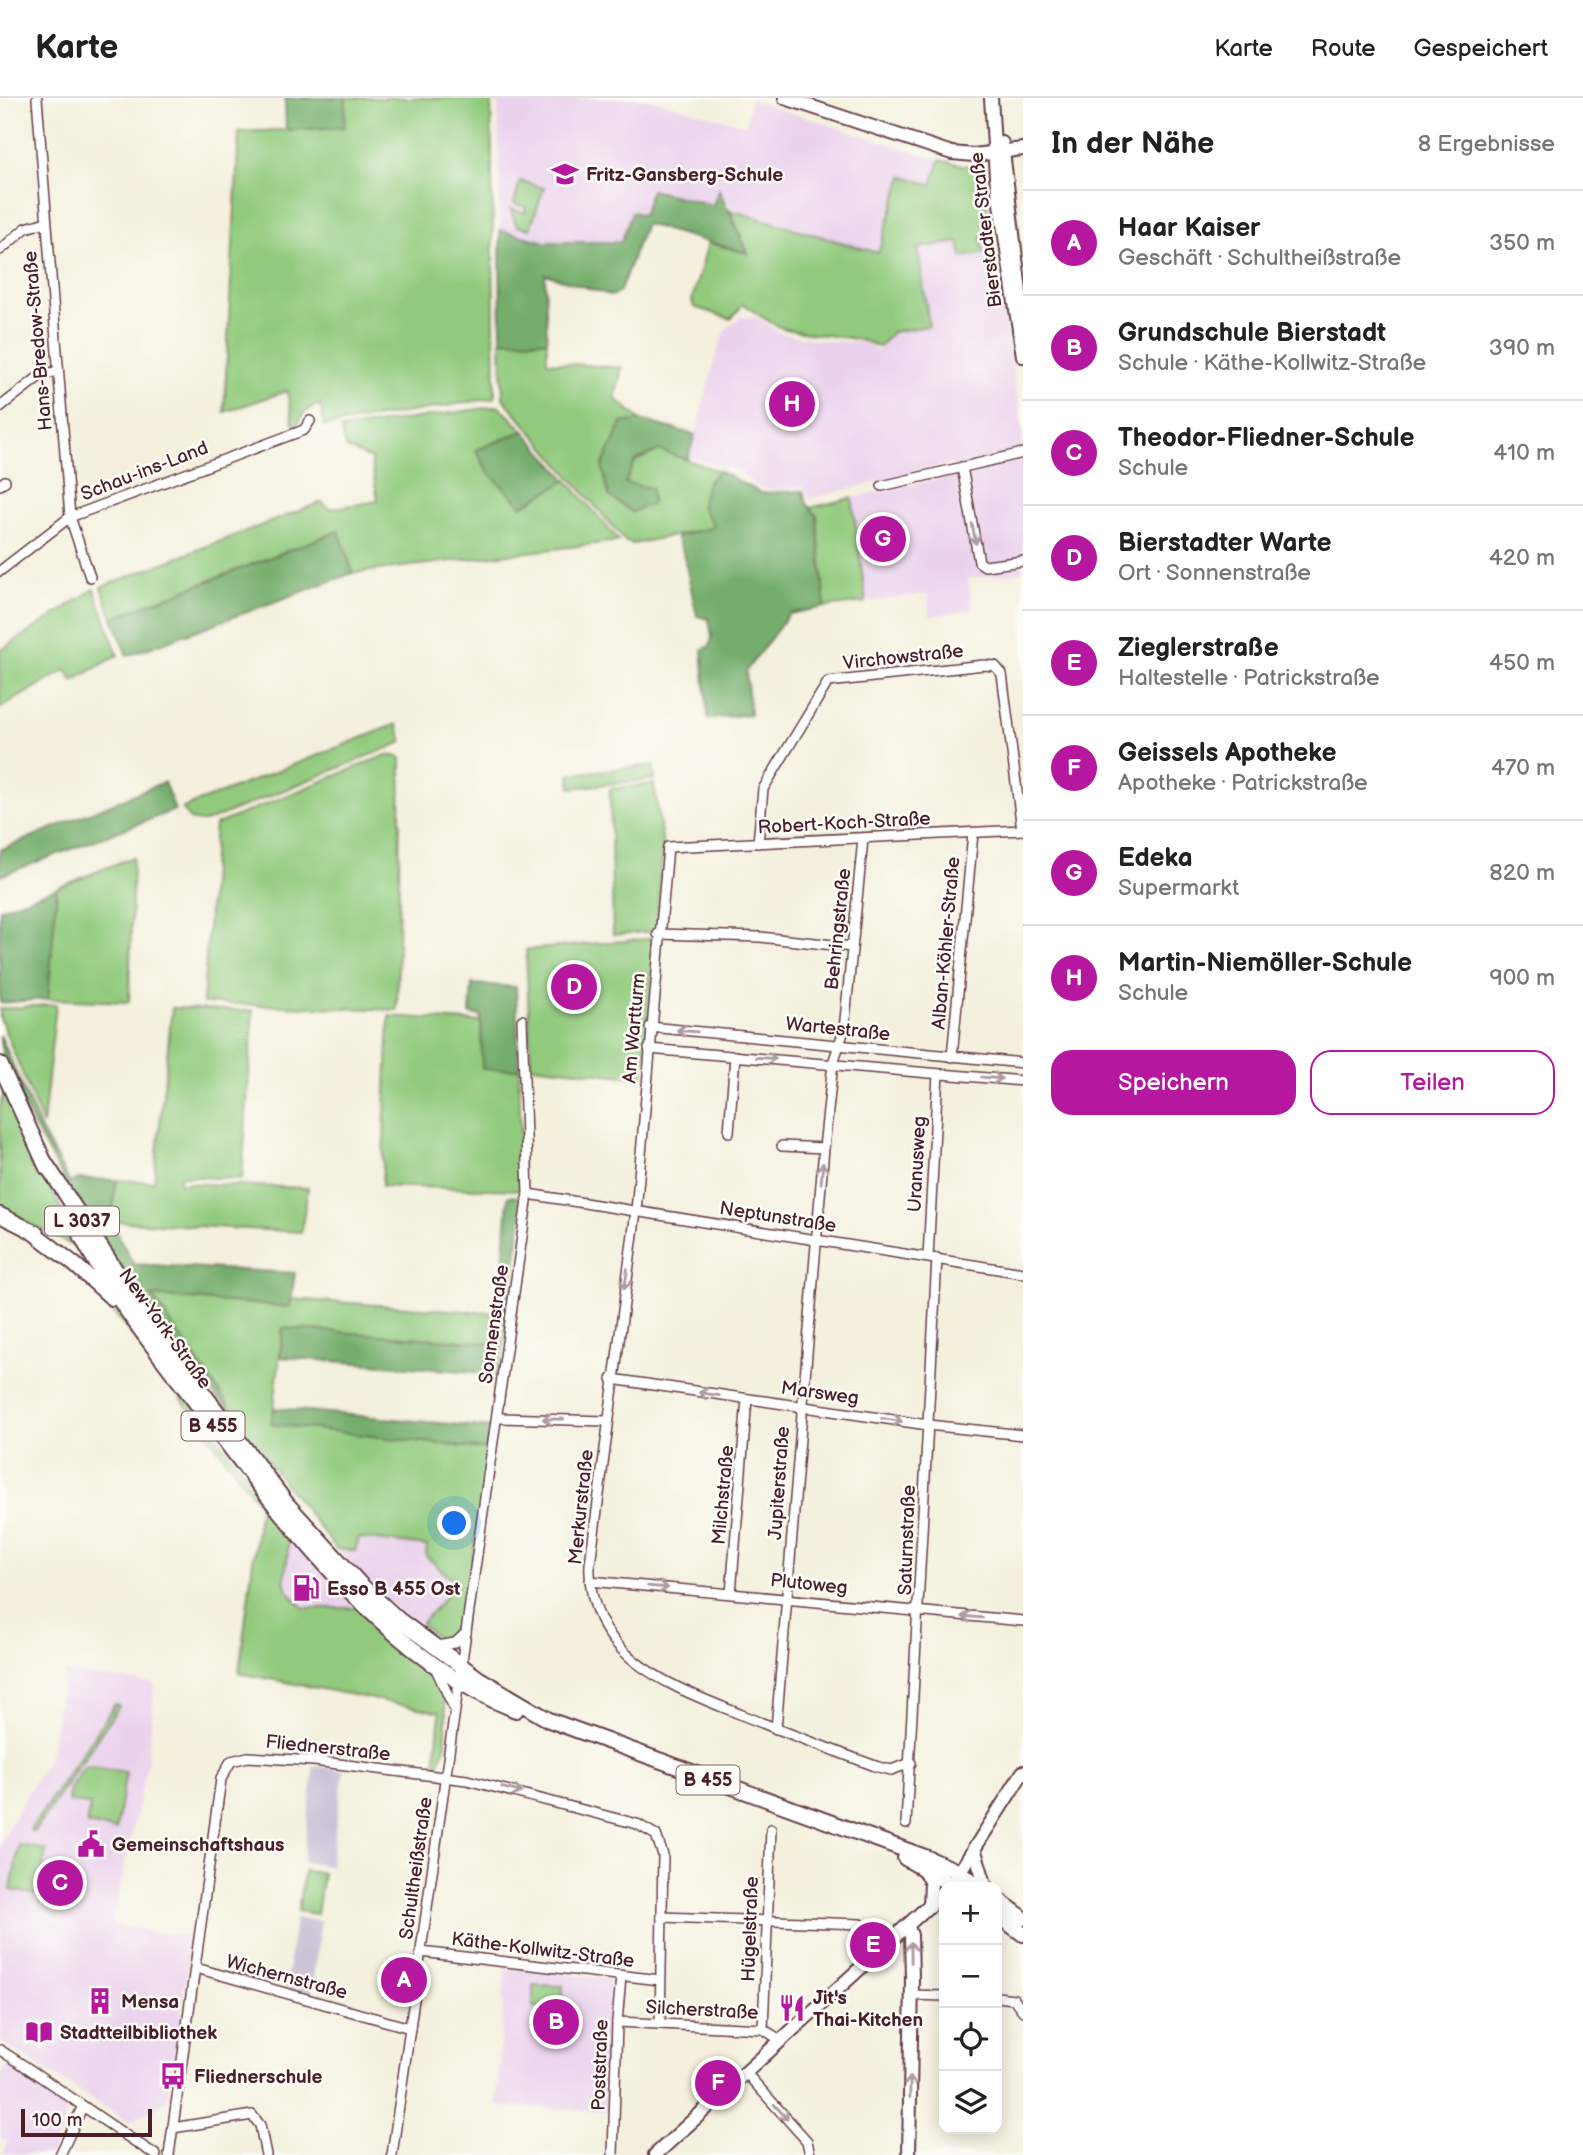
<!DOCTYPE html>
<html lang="de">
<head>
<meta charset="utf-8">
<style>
  body { margin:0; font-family:"Balsamiq Sans",sans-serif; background:#f2f2f2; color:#222 }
  .controls { position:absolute; right:21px; bottom:21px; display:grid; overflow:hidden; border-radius:14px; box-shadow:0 4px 18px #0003 }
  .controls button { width:63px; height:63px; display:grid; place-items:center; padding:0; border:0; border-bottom:2px solid #e0e0e0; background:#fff; color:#222; font:35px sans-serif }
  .scale { position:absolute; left:21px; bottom:18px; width:131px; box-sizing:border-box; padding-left:7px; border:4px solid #4a1f2b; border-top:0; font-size:19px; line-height:24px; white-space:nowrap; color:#4a1f2b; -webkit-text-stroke:5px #fdfcf7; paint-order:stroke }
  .you { position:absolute; left:455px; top:1426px; width:24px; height:24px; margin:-18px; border:5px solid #fff; border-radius:50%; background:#1a73e8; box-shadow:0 0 0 10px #1a73e833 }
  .badge { display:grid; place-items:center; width:46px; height:46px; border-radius:50%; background:#b5179e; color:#fff; font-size:23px; font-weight:700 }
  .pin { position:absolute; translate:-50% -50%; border:4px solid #fff; box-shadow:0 2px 7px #0006 }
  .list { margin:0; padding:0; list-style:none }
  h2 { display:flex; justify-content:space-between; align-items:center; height:91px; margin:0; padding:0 28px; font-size:30px }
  h2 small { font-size:23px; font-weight:400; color:#767676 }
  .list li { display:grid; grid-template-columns:46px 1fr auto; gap:21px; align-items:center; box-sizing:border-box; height:105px; padding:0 28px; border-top:2px solid #e0e0e0 }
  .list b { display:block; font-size:26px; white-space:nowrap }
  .list p { margin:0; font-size:23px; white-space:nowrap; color:#767676 }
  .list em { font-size:23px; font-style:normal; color:#767676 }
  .actions { display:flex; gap:14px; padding:21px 28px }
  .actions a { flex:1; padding:16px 0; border:2px solid #b5179e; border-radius:21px; text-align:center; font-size:24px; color:#b5179e }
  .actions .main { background:#b5179e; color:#fff }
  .icon { flex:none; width:38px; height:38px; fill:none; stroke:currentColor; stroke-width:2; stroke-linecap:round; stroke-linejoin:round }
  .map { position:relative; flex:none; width:1023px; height:2057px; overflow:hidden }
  header { display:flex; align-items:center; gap:42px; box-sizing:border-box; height:98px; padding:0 35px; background:#fff; border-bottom:2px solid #e0e0e0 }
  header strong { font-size:33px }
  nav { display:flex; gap:38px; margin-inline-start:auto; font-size:24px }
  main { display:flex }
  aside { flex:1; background:#fff }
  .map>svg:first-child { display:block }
</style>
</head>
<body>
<header>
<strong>Karte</strong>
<nav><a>Karte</a><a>Route</a><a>Gespeichert</a></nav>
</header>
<main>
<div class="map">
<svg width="1023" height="2057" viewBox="0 0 1023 2057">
  <rect width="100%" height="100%" fill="#fdfcf7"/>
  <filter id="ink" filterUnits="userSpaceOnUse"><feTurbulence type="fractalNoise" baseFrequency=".0143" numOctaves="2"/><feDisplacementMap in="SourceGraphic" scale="14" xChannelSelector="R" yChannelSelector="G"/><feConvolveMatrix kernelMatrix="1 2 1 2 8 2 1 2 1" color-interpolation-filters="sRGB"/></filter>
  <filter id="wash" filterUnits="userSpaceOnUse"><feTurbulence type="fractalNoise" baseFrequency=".00686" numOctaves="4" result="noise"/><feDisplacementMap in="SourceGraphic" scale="28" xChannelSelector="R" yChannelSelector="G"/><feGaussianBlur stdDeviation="1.57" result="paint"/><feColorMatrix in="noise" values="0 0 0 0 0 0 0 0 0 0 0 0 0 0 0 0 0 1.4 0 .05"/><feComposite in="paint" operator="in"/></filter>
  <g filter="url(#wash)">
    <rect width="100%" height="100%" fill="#f4f0dd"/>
    <g fill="#ead1ec">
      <path d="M498,0H645L745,27L751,2L940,62L932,87L903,79L878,155L735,114L719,93L713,107L643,117L632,115L622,144H545L500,132Z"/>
      <path d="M992,136L1023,337V474L968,481L972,512L930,518L928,496L866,504L852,400L955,377L953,365L809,401L803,389L771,392L755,388L740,373L689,358L719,247L726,231L741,219H757L780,235L816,242L866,245L878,253L892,234L929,228L918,150L960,144L984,155L981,138Z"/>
      <path d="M278,1418L361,1510H304L288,1496L283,1487L288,1444Z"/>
      <path d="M359,1440L427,1448L426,1458L457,1486L421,1526L401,1515L336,1451L354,1453Z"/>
      <path d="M65,1574L155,1586L147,1666L112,1825L150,1834L192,1838L168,2002L129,2024L0,1944V1745L49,1658Z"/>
      <path d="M506,1869L611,1881L608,2013L496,2008Z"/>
      <path d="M7,1967L65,2003L66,2020L50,2057L4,2055L8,2043L0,2040V1981Z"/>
    </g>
    <g fill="#cabfd6">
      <path d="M314,1668L344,1672L330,1768L303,1764Z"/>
      <path d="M295,1820L321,1823L310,1902L285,1896Z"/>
    </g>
    <g fill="#91ca7d" stroke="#6e7454" stroke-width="2">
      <path d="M346,0H491L495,300L324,328L320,306C304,311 300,319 295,335L287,293L224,314L239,34L343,29Z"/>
      <path d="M940,62L976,70L982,75L992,136L981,138L984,156L962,159L959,144L918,150L929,228L892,234L879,249C851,235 816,239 786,231C770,227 757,214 743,206L731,221L694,209L692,202L708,145L748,155L730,112L878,155L903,78L932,87Z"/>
      <path d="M520,83L544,90L530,131L517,128L510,111L525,115L526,109L514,106Z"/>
      <path d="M501,242L547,243V264L622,270L615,300L641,322L622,325L602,368L625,385L635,363L659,352L719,373L707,385L715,429L633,446L626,444L503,300Z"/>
      <path d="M499,308L524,333L476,352L522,408L567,382L619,443L353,475L338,433L113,520L101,489L322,404L329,411L378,403L371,361L346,350L341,331Z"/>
      <path d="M852,400L866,504L825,509L809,410Z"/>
      <path d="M94,491L118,557L73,583L66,572L0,610V553Z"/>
      <path d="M397,626L403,644L205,724C193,724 188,722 183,710Z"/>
      <path d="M386,657L401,659L397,912L203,905L215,727Z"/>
      <path d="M653,667L655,681L571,690L570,676Z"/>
      <path d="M654,686L663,749L656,833L613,837L610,691Z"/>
      <path d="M133,759L129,904L48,901L57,790Z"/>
      <path d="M655,840L643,980L531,968L526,852Z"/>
      <path d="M56,906L43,1027L0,920V911Z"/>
      <path d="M172,910L253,913L242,1081L180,1078L179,1085L308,1090L301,1134L111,1123L116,1082L154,1084Z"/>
      <path d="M389,918L481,924L482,971H519L522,1092L382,1088Z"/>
      <path d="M4,992L40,1072L85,1154L0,1110V1009Z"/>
      <path d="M100,1193L125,1220L278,1418C282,1426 288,1435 288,1444C290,1481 271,1480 304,1510H361L431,1575L442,1592L446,1615V1646L439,1665L435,1667L440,1614L239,1575L260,1407L148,1256L100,1199Z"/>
      <path d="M152,1198L290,1209L291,1201L508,1216L504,1246L283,1230L272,1326L489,1352L463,1525L457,1538L440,1542L421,1526L457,1486L426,1458L427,1448L359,1440L355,1453L336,1451L272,1369Z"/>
      <path d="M115,1606L119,1608L34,1734L30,1732Z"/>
      <path d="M85,1668L126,1674L116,1732L87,1726L90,1707L68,1703L70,1690Z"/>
      <path d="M19,1747L46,1752L38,1797L11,1792Z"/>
      <path d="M304,1773L323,1775L317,1816L298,1813Z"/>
      <path d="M533,1887L563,1888L562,1909H533Z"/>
    </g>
    <g fill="#74ae6c" stroke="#5f664c" stroke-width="2">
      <path d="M285,0H346L344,29L286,32Z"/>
      <path d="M651,92L713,107L719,92L747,155L645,126L620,193L612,198L545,176L547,243L501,242L500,132L545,144H621L632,114L643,117Z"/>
      <path d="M641,322L695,337L687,362L659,352L635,363L625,385L652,390V405L632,414L609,398L602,368L622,325Z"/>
      <path d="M524,333L567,382L522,408L488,374L476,352Z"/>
      <path d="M719,373L761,395L803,393L806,405L817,418L825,509L789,516L746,573L750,616L708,621L702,552L710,548L712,539L709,521L697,518L683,454L676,439L714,429L701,408L707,385Z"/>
      <path d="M339,433L353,475L127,558L113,520Z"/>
      <path d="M164,684L175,712L0,778V752Z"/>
      <path d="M57,790L48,901L0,905V811Z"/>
      <path d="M472,886L516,889L519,971H482L481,918L470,916Z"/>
      <path d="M0,937L41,1032L70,1085L79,1081L116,1082L111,1123L133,1166L295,1175L290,1209L152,1198L239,1324H236C159,1227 84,1127 28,1016C16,992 0,963 0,937Z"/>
      <path d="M508,1098L522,1099L524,1104L508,1216H500Z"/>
      <path d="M283,1230L504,1246L500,1276L280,1259Z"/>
      <path d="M274,1310L492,1330L489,1352L271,1326Z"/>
    </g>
  </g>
  <g filter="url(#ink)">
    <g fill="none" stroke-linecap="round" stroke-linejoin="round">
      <defs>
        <g id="street">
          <path d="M37,0L70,419L90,479"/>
          <path d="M0,152L26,130L46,124"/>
          <path d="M0,309L40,278L57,273"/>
          <path d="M962,369L979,464L985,468L1023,463"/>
          <path d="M0,387L5,383"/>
          <path d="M882,388L1023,355"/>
          <path d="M0,473L70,419L304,332L310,323"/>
          <path d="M758,745L763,691L828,584L984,567L995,568L1002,576L1022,732"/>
          <path d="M658,836L760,839L852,849"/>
          <path d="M650,929L1023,965"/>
          <path d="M649,951L1023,983"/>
          <path d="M952,959L973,735"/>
          <path d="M729,1034L735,958"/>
          <path d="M782,1048L824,1050"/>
          <path d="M528,1096L1023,1175"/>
          <path d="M928,1159L938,976"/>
          <path d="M612,1281L928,1327L1023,1337"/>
          <path d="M499,1320L606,1323"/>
          <path d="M590,1483L1023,1523"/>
          <path d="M731,1495L747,1301"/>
          <path d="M436,1548L455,1545L466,1535"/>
          <path d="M435,1569L454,1610"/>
          <path d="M776,1631L824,1050L833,965L844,932L863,741"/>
          <path d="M911,1665L891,1672L878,1669C832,1652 787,1635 742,1617C672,1588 586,1560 590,1466L636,1113L668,749L1023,732"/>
          <path d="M906,1726L937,1160"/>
          <path d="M662,1819L860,1826"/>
          <path d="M421,1854L660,1882"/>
          <path d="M196,1870L410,1930"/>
          <path d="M911,1897L944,1898"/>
          <path d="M997,1899L1014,1901L1023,1913"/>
          <path d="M617,1924L763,1931L782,1943"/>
          <path d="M763,1931L771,1731"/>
          <path d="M0,1952C54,1986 102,2023 156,2057"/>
          <path d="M746,1975L807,2043L810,2057"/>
          <path d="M173,2030L252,2017L260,2027L266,2057"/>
          <path d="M60,2057L82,2010"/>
          <path d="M169,2057L221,1681L231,1663L248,1659L314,1663L467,1682L637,1726L656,1737L663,1757L660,1926"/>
          <path d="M392,2057L528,1096L522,922"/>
          <path d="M613,2057L617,1924L621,1879"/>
        </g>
        <g id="secondary">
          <path d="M785,0L952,55L974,57L1023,51"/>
          <path d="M991,0L996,79L1023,258"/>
          <path d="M1002,45L1023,218"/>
          <path d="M974,1750L986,1789"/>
          <path d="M922,1769L931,1785L930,1808"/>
          <path d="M955,1781L1023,1674"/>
          <path d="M908,1829L911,1837L912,1881L909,2057"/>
          <path d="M655,2057L944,1794"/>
        </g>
        <g id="primary">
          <path d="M0,966L47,1070"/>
          <path d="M44,1063L151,1226L287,1406L361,1487L399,1522L478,1580L549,1622L925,1759L959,1774L981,1789"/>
          <path d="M0,1117L36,1135"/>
          <path d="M30,1132L74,1166L112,1200"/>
          <path d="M80,1135C111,1197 155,1251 197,1306C280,1415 384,1561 516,1612"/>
          <path d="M905,1760L955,1789"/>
          <path d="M997,1801L1023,1820"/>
          <path d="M997,1817L1023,1836"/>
        </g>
      </defs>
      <use href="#street" stroke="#643e46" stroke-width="12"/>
      <use href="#secondary" stroke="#643e46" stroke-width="16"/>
      <use href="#primary" stroke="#643e46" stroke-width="18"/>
      <use href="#street" stroke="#fff" stroke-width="9"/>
      <use href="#secondary" stroke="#fff" stroke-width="12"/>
      <use href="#primary" stroke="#fff" stroke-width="14"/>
    </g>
    <defs><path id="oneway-shaft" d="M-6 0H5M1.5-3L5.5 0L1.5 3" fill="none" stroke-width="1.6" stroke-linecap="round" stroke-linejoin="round" transform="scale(1.75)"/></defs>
    <g stroke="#ae9aa0">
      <use href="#oneway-shaft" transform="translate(974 436) rotate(79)"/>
      <use href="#oneway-shaft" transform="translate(687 933) rotate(-175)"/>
      <use href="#oneway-shaft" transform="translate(766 960) rotate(4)"/>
      <use href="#oneway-shaft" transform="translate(992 980) rotate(5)"/>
      <use href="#oneway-shaft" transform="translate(822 1075) rotate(-85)"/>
      <use href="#oneway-shaft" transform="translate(626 1181) rotate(98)"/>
      <use href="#oneway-shaft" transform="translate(709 1296) rotate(-171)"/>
      <use href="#oneway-shaft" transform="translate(553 1321) rotate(-179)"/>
      <use href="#oneway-shaft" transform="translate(892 1322) rotate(9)"/>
      <use href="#oneway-shaft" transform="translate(658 1489) rotate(5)"/>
      <use href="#oneway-shaft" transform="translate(972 1519) rotate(-175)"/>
      <use href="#oneway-shaft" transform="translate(512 1692) rotate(14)"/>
      <use href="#oneway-shaft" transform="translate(911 1854) rotate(-91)"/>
      <use href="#oneway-shaft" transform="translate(910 1989) rotate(-89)"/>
      <use href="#oneway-shaft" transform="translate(781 2014) rotate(48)"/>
    </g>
  </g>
  <defs>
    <symbol id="school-bare" viewBox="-9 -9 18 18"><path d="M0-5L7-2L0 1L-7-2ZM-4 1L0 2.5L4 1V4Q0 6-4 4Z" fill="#b5179e" stroke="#fdfcf7" stroke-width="2.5" paint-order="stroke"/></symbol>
    <symbol id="fuel-bare" viewBox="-9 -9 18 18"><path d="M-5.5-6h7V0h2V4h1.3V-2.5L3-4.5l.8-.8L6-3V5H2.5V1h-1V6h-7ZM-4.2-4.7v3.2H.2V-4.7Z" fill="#b5179e" stroke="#fdfcf7" stroke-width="2.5" paint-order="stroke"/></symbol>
    <symbol id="civic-bare" viewBox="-9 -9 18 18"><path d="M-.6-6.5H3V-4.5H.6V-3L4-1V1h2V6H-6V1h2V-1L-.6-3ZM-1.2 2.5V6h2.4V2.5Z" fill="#b5179e" stroke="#fdfcf7" stroke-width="2.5" paint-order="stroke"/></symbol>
    <symbol id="building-bare" viewBox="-9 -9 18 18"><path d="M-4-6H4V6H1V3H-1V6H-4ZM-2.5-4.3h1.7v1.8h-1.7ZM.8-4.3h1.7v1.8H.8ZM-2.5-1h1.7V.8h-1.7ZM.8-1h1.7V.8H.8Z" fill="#b5179e" stroke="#fdfcf7" stroke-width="2.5" paint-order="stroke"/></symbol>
    <symbol id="restaurant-bare" viewBox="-9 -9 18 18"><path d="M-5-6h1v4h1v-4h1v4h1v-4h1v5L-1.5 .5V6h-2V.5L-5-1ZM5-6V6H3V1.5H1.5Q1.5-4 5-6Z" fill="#b5179e" stroke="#fdfcf7" stroke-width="2.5" paint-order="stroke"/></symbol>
    <symbol id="library-bare" viewBox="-9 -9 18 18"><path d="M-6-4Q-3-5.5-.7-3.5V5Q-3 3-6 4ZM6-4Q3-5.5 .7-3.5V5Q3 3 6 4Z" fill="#b5179e" stroke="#fdfcf7" stroke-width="2.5" paint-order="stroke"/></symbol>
    <symbol id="bus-bare" viewBox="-9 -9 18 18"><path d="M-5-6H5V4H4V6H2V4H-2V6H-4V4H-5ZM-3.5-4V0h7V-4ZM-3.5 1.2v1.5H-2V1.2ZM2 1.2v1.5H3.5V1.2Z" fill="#b5179e" stroke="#fdfcf7" stroke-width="2.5" paint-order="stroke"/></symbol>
  </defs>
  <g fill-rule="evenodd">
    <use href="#school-bare" x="546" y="57" width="38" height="38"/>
    <use href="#fuel-bare" x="287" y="1471" width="38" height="38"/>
    <use href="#civic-bare" x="72" y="1727" width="38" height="38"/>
    <use href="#building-bare" x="81" y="1884" width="38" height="38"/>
    <use href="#restaurant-bare" x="773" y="1891" width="38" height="38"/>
    <use href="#library-bare" x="20" y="1915" width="38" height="38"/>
    <use href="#bus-bare" x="154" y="1959" width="38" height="38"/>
  </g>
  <g text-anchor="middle" stroke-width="5" stroke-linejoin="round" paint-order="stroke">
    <g fill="#fdfcf7" stroke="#806168" stroke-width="2">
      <rect x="45" y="1108.5" width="74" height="29" rx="5"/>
      <rect x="181.5" y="1313.5" width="63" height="29" rx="5"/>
      <rect x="676.5" y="1667.5" width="63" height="29" rx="5"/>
    </g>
    <g font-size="18" font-weight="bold" fill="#4a1f2b">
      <text x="82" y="1129">L 3037</text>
      <text x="213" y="1334">B 455</text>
      <text x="708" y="1688">B 455</text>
    </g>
    <g font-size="19" font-weight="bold" fill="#4a1f2b" stroke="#fdfcf7" text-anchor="start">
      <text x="586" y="83">Fritz-Gansberg-Schule</text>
      <text x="327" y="1497">Esso B 455 Ost</text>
      <text x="112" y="1753">Gemeinschaftshaus</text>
      <text x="813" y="1906">Jit's<tspan x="813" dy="22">Thai-Kitchen</tspan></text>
      <text x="121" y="1910">Mensa</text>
      <text x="60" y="1941">Stadtteilbibliothek</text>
      <text x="194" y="1985">Fliednerschule</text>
    </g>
    <g font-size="19" fill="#4a1f2b" stroke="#fdfcf7">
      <text transform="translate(985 132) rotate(-97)" y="7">Bierstadter Straße</text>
      <text transform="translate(37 243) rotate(-95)" y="7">Hans-Bredow-Straße</text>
      <text transform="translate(144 372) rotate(-21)" y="7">Schau-ins-Land</text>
      <text transform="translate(903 558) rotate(-6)" y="7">Virchowstraße</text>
      <text transform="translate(844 724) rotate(-3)" y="7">Robert-Koch-Straße</text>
      <text transform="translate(837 831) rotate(-84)" y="7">Behringstraße</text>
      <text transform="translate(945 845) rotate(-85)" y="7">Alban-Köhler-Straße</text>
      <text transform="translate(633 930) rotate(-85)" y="7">Am Wartturm</text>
      <text transform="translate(838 930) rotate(6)" y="7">Wartestraße</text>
      <text transform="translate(916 1066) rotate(-87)" y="7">Uranusweg</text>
      <text transform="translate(778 1118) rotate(9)" y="7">Neptunstraße</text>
      <text transform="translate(493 1226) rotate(-82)" y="7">Sonnenstraße</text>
      <text transform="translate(166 1230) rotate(54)" y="7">New-York-Straße</text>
      <text transform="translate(820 1294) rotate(8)" y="7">Marsweg</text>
      <text transform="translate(778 1385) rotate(-86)" y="7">Jupiterstraße</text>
      <text transform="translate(722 1397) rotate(-85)" y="7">Milchstraße</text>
      <text transform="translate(580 1409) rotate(-84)" y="7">Merkurstraße</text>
      <text transform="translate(906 1442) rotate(-88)" y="7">Saturnstraße</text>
      <text transform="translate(809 1485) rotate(6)" y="7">Plutoweg</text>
      <text transform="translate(328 1649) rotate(6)" y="7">Fliednerstraße</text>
      <text transform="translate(415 1770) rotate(-82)" y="7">Schultheißstraße</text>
      <text transform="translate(749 1831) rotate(-88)" y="7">Hügelstraße</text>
      <text transform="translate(543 1851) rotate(7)" y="7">Käthe-Kollwitz-Straße</text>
      <text transform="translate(287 1878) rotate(15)" y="7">Wichernstraße</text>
      <text transform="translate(702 1911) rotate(3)" y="7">Silcherstraße</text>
      <text transform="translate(599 1967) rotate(-88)" y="7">Poststraße</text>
    </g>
  </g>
</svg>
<div class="controls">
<button>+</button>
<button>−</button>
<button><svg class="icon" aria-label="locate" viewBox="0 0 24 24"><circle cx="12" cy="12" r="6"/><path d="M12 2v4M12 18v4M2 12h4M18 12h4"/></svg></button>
<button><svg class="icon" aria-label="layers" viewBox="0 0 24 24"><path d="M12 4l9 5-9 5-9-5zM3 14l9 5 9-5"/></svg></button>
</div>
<div class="scale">100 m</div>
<div class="you"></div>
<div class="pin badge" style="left:404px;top:1882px">A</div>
<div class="pin badge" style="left:556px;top:1924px">B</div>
<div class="pin badge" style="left:60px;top:1785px">C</div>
<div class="pin badge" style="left:574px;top:889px">D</div>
<div class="pin badge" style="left:873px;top:1847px">E</div>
<div class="pin badge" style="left:718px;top:1985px">F</div>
<div class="pin badge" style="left:883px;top:441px">G</div>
<div class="pin badge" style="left:792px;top:306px">H</div>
</div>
<aside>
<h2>In der Nähe<small>8 Ergebnisse</small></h2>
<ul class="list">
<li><span class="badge">A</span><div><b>Haar Kaiser</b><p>Geschäft · Schultheißstraße</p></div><em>350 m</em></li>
<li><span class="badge">B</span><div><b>Grundschule Bierstadt</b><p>Schule · Käthe-Kollwitz-Straße</p></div><em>390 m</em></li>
<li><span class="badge">C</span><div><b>Theodor-Fliedner-Schule</b><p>Schule</p></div><em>410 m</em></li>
<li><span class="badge">D</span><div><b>Bierstadter Warte</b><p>Ort · Sonnenstraße</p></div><em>420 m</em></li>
<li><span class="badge">E</span><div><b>Zieglerstraße</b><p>Haltestelle · Patrickstraße</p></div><em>450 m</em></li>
<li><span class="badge">F</span><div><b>Geissels Apotheke</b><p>Apotheke · Patrickstraße</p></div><em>470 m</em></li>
<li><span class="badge">G</span><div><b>Edeka</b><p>Supermarkt</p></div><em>820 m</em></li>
<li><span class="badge">H</span><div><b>Martin-Niemöller-Schule</b><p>Schule</p></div><em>900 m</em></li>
</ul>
<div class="actions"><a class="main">Speichern</a><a>Teilen</a></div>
</aside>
</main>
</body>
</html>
